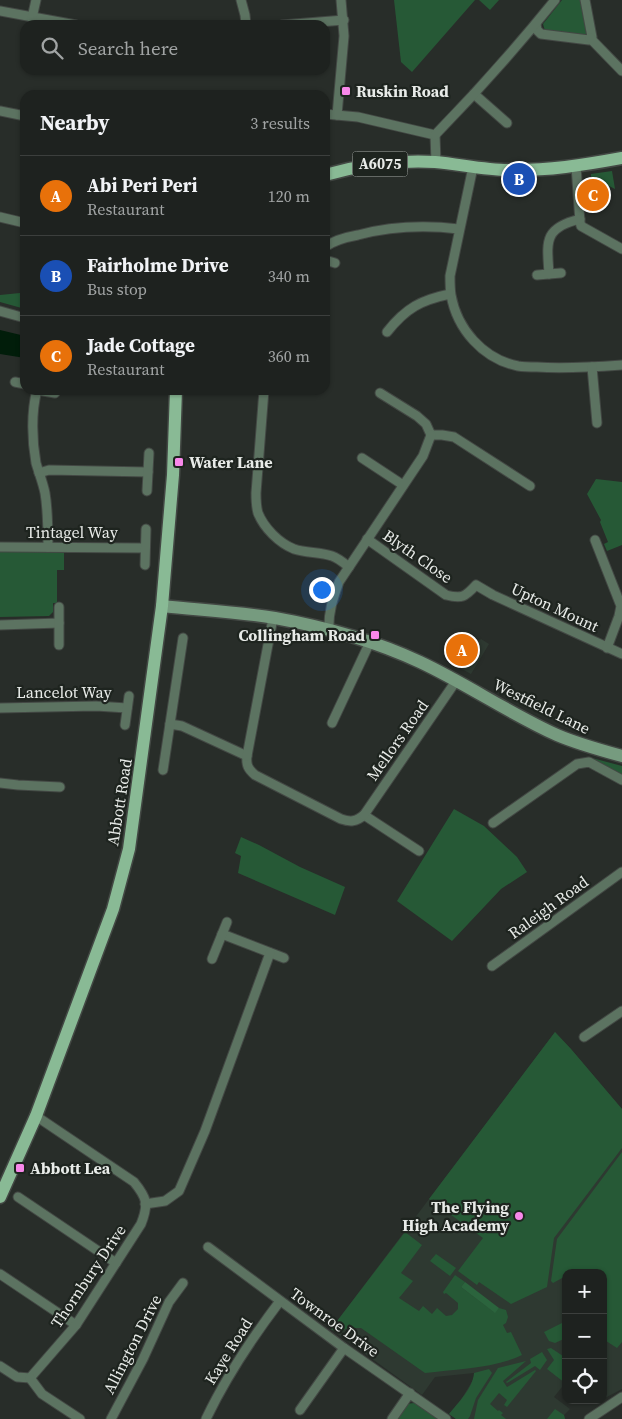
<!DOCTYPE html>
<html lang="en">
<head>
<meta charset="utf-8">
<style>
  body { margin:0; font-family:"Source Serif 4",serif; background:#2b2f2c; color:#f1f3f6 }
  .controls { position:absolute; right:15px; bottom:15px; display:grid; overflow:hidden; border-radius:10px; box-shadow:0 1px 4px #0004 }
  .controls button { width:45px; height:45px; display:grid; place-items:center; padding:0; border:0; border-bottom:1px solid #3c3f3d; background:#1e221f; color:#f1f3f6; font:25px sans-serif }
  .you { position:absolute; left:321px; top:589px; width:18px; height:18px; margin:-12px; border:4px solid #fff; border-radius:50%; background:#1a73e8; box-shadow:0 0 0 8px #1a73e833 }
  .badge { display:grid; place-items:center; width:32px; height:32px; border-radius:50%; background:#8bbbb9; color:#fff; font-size:16px; font-weight:700 }
  .pin { position:absolute; translate:-50% -50%; border:2px solid #fff; box-shadow:0 1px 5px #0006 }
  .list { margin:0; padding:0; list-style:none }
  h2 { display:flex; justify-content:space-between; align-items:center; height:65px; margin:0; padding:0 20px; font-size:21px }
  h2 small { font-size:16px; font-weight:400; color:#a1a4a4 }
  .list li { display:grid; grid-template-columns:32px 1fr auto; gap:15px; align-items:center; box-sizing:border-box; height:80px; padding:0 20px; border-top:1px solid #3c3f3d }
  .list b { display:block; font-size:19px; white-space:nowrap }
  .list p { margin:0; font-size:16px; white-space:nowrap; color:#a1a4a4 }
  .list em { font-size:16px; font-style:normal; color:#a1a4a4 }
  .icon { flex:none; width:28px; height:28px; fill:none; stroke:currentColor; stroke-width:2; stroke-linecap:round; stroke-linejoin:round }
  .map { position:relative; flex:none; width:622px; height:1419px; overflow:hidden }
  .search { position:absolute; background:#1e221f; box-shadow:0 1px 4px #0004; left:20px; top:20px; width:310px; height:55px; display:flex; align-items:center; gap:12px; box-sizing:border-box; padding:0 18px; border-radius:15px; color:#a1a4a4; font-size:19px }
  .panel { position:absolute; background:#1e221f; box-shadow:0 1px 4px #0004; left:20px; top:90px; width:310px; height:305px; border-radius:15px }
  .map>svg:first-child { display:block }
</style>
</head>
<body>
<div class="map">
<svg width="622" height="1419" viewBox="0 0 622 1419">
  <rect width="100%" height="100%" fill="#282d29"/>
  <g fill="#2e3931">
    <path d="M469,635L479,641L481,639L489,644L471,674L451,663Z"/>
    <path d="M555,1032L571,1049L622,1109V1389L603,1399V1273H566V1382L554,1397L570,1409L564,1415L565,1419H456L449,1414L462,1398L474,1378V1373L435,1377L422,1395L331,1329Z"/>
  </g>
  <g fill="#265936">
    <path d="M394,0H475L412,72L401,62Z"/>
    <path d="M479,0H499L490,10Z"/>
    <path d="M562,0H581L588,34L585,37L545,31L543,24Z"/>
    <path d="M612,171L615,189L591,177V174Z"/>
    <path d="M20,293L25,294V309L0,302V295Z"/>
    <path d="M596,479L622,482V545L607,551L604,544L608,542L600,522L601,520L587,494Z"/>
    <path d="M0,552H64V570H57V603H53V612L49,616L0,617Z"/>
    <path d="M592,758L622,766V775Z"/>
    <path d="M454,809L484,826L517,857L527,872L501,889L452,941L397,901Z"/>
    <path d="M241,837L259,845L300,867L345,887L335,915L238,873L241,856L235,853Z"/>
    <path d="M555,1032L571,1049L622,1109V1148L554,1238L547,1287L511,1304L479,1282L477,1285L458,1271L483,1238L429,1199Z"/>
    <path d="M622,1152V1342L617,1348L603,1339V1273H578L576,1270L571,1273H566V1276L553,1283L551,1281L557,1239Z"/>
    <path d="M405,1232L422,1245L401,1273L413,1281L399,1298L419,1311L423,1306L432,1314L437,1308L446,1316L452,1315L458,1309V1303L446,1293L444,1294L443,1292L455,1275L465,1282L461,1287L494,1312L499,1308L506,1310L508,1317L506,1323L503,1325L507,1333L511,1332L522,1355C496,1368 455,1369 425,1373L361,1328H348L338,1333L331,1329Z"/>
    <path d="M436,1254L456,1268L450,1276L430,1261Z"/>
    <path d="M566,1321V1338L555,1343L549,1341L544,1332Z"/>
    <path d="M551,1348L566,1358L565,1383L547,1369L554,1360L547,1349Z"/>
    <path d="M542,1352L547,1360L540,1370L535,1366L507,1383L506,1382L531,1363L530,1359Z"/>
    <path d="M526,1361L503,1381L507,1387L535,1370L536,1371L507,1407L504,1405L507,1400L499,1393L490,1404L498,1411L499,1410L503,1413L501,1415L506,1419H474L478,1400L498,1368Z"/>
    <path d="M489,1369L492,1373L476,1398L470,1416L468,1419H456L449,1414C458,1403 473,1388 474,1373Z"/>
    <path d="M414,1403L420,1405L440,1419H395L407,1404Z"/>
    <path d="M555,1409L564,1415L565,1419H547Z"/>
  </g>
  <path fill="#2b643d" d="M465,1282L499,1308L495,1313L461,1287Z"/>
  <path fill="#011d0a" d="M0,330L25,336V358L0,354Z"/>
  <g fill="none" stroke-linecap="round" stroke-linejoin="round">
    <defs>
      <g id="street">
        <path d="M241,0L245,15L246,25"/>
        <path d="M0,11L76,25"/>
        <path d="M32,18L36,0"/>
        <path d="M536,24L537,30L541,34L589,40L592,37L585,0"/>
        <path d="M282,25L344,20"/>
        <path d="M590,38L622,71"/>
        <path d="M474,94L507,123"/>
        <path d="M0,111L25,116"/>
        <path d="M325,114L358,117L435,135L436,162"/>
        <path d="M337,115L344,36L341,0"/>
        <path d="M435,135C477,92 517,47 555,0"/>
        <path d="M576,166L580,222L581,226L622,249"/>
        <path d="M473,167L450,276C450,282 450,289 451,295C457,329 483,359 518,366C524,367 531,367 537,367C565,369 594,367 622,365"/>
        <path d="M0,217L25,223"/>
        <path d="M325,247C334,240 347,237 358,235C392,226 425,225 459,229"/>
        <path d="M325,260L335,263"/>
        <path d="M549,274C547,242 543,228 580,219"/>
        <path d="M537,275L561,273"/>
        <path d="M0,311L25,318"/>
        <path d="M387,332C406,308 421,300 450,294"/>
        <path d="M592,367L597,423"/>
        <path d="M15,382L25,384"/>
        <path d="M37,390C31,412 32,441 36,463C39,473 43,483 45,493C48,511 48,529 48,547"/>
        <path d="M37,390L55,393"/>
        <path d="M264,390L256,493C256,500 256,506 258,513C264,528 279,543 294,549C306,553 320,552 332,556C338,558 344,563 349,567"/>
        <path d="M380,393L417,416L426,424L431,435"/>
        <path d="M431,435H442L454,437L530,486"/>
        <path d="M362,458L403,485"/>
        <path d="M39,473L49,470L148,472"/>
        <path d="M147,491L149,453"/>
        <path d="M367,539L446,595C462,599 465,597 476,585L493,595L622,654"/>
        <path d="M595,540L621,606L619,616L607,648"/>
        <path d="M0,547L144,548"/>
        <path d="M145,565L146,529"/>
        <path d="M0,625L59,623"/>
        <path d="M329,631C328,613 333,598 339,582L423,456L431,435"/>
        <path d="M59,645V607"/>
        <path d="M0,708L96,706L127,708"/>
        <path d="M332,723L370,642"/>
        <path d="M170,724L182,726L247,756C246,765 248,769 255,775L341,819C350,822 356,822 364,815L419,851"/>
        <path d="M125,725L129,696"/>
        <path d="M247,756L273,618"/>
        <path d="M163,770L183,638"/>
        <path d="M0,783L18,785L60,787"/>
        <path d="M364,815L456,681"/>
        <path d="M493,823L577,764L589,762L622,780"/>
        <path d="M222,934L284,958"/>
        <path d="M212,959L227,922"/>
        <path d="M492,966L622,872"/>
        <path d="M584,1037L622,1011"/>
        <path d="M18,1197L116,1263"/>
        <path d="M145,1204L165,1201L179,1191L205,1131L270,953"/>
        <path d="M208,1247L344,1348L446,1419"/>
        <path d="M0,1274L76,1325"/>
        <path d="M0,1366L17,1377L30,1378"/>
        <path d="M30,1378L76,1325L141,1224C149,1204 147,1198 134,1182L36,1116"/>
        <path d="M30,1378L42,1394L80,1419"/>
        <path d="M300,1410L344,1348"/>
        <path d="M111,1419L143,1359L169,1302L183,1283"/>
        <path d="M206,1419C226,1377 252,1338 280,1301"/>
        <path d="M392,1419L410,1393"/>
        <path d="M589,1419L622,1397"/>
      </g>
      <path id="secondary" d="M162,606C200,610 238,612 275,618C325,627 375,641 420,662C467,684 510,714 557,735C578,744 600,750 622,756"/>
      <g id="primary">
        <path d="M325,175C360,165 398,160 435,162C459,164 484,170 508,170C547,171 584,165 622,158"/>
        <path d="M0,1197L36,1116L113,909L129,849L162,606L173,475L176,390"/>
      </g>
    </defs>
    <use href="#street" stroke="#434844" stroke-width="11"/>
    <use href="#secondary" stroke="#434844" stroke-width="15"/>
    <use href="#primary" stroke="#434844" stroke-width="15"/>
    <use href="#street" stroke="#5c7361" stroke-width="9"/>
    <use href="#secondary" stroke="#769b7f" stroke-width="12"/>
    <use href="#primary" stroke="#89ba95" stroke-width="12"/>
  </g>
  <g fill="#f888ea" stroke="#1e241f" stroke-width="2">
    <rect x="341" y="86" width="10" height="10" rx="2.5"/>
    <rect x="174" y="457" width="10" height="10" rx="2.5"/>
    <rect x="370" y="630" width="10" height="10" rx="2.5"/>
    <rect x="15" y="1163" width="10" height="10" rx="2.5"/>
    <circle cx="519" cy="1216" r="5"/>
  </g>
  <g text-anchor="middle" stroke-width="4.5" stroke-linejoin="round" paint-order="stroke">
    <rect fill="#1e241f" stroke="#abafac" stroke-width="1" x="352.5" y="151.5" width="55" height="25" rx="4"/>
    <g font-size="15" font-weight="bold" fill="#e8ebe8">
      <text x="380" y="169">A6075</text>
    </g>
    <g font-size="16" font-weight="bold" fill="#e8ebe8" stroke="#1e241f" text-anchor="start">
      <text x="356" y="97">Ruskin Road</text>
      <text x="189" y="468">Water Lane</text>
      <text x="365" y="641" text-anchor="end">Collingham Road</text>
      <text x="30" y="1174">Abbott Lea</text>
      <text x="509" y="1213" text-anchor="end">The Flying<tspan x="509" dy="18">High Academy</tspan></text>
    </g>
    <g font-size="16" fill="#e8ebe8" stroke="#1e241f">
      <text x="72" y="538">Tintagel Way</text>
      <text transform="translate(418 556) rotate(35)" y="6">Blyth Close</text>
      <text transform="translate(555 607) rotate(25)" y="6">Upton Mount</text>
      <text x="64" y="698">Lancelot Way</text>
      <text transform="translate(542 706) rotate(26)" y="6">Westfield Lane</text>
      <text transform="translate(397 740) rotate(-55)" y="6">Mellors Road</text>
      <text transform="translate(119 802) rotate(-81)" y="6">Abbott Road</text>
      <text transform="translate(548 907) rotate(-36)" y="6">Raleigh Road</text>
      <text transform="translate(88 1276) rotate(-56)" y="6">Thornbury Drive</text>
      <text transform="translate(335 1322) rotate(36)" y="6">Townroe Drive</text>
      <text transform="translate(132 1344) rotate(-63)" y="6">Allington Drive</text>
      <text transform="translate(228 1351) rotate(-58)" y="6">Kaye Road</text>
    </g>
  </g>
</svg>
<div class="controls">
<button>+</button>
<button>−</button>
<button><svg class="icon" aria-label="locate" viewBox="0 0 24 24"><circle cx="12" cy="12" r="6"/><path d="M12 2v4M12 18v4M2 12h4M18 12h4"/></svg></button>
</div>
<div class="you"></div>
<div class="pin badge" style="left:462px;top:650px;background:#e8710a">A</div>
<div class="pin badge" style="left:519px;top:179px;background:#1a4fb4">B</div>
<div class="pin badge" style="left:593px;top:195px;background:#e8710a">C</div>
<div class="search"><svg class="icon" aria-label="search" viewBox="0 0 24 24"><circle cx="10" cy="10" r="6"/><path d="M15 15l6 6"/></svg>Search here</div>
<section class="panel">
<h2>Nearby<small>3 results</small></h2>
<ul class="list">
<li><span class="badge" style="background:#e8710a">A</span><div><b>Abi Peri Peri</b><p>Restaurant</p></div><em>120 m</em></li>
<li><span class="badge" style="background:#1a4fb4">B</span><div><b>Fairholme Drive</b><p>Bus stop</p></div><em>340 m</em></li>
<li><span class="badge" style="background:#e8710a">C</span><div><b>Jade Cottage</b><p>Restaurant</p></div><em>360 m</em></li>
</ul>
</section>
</div>
</body>
</html>
